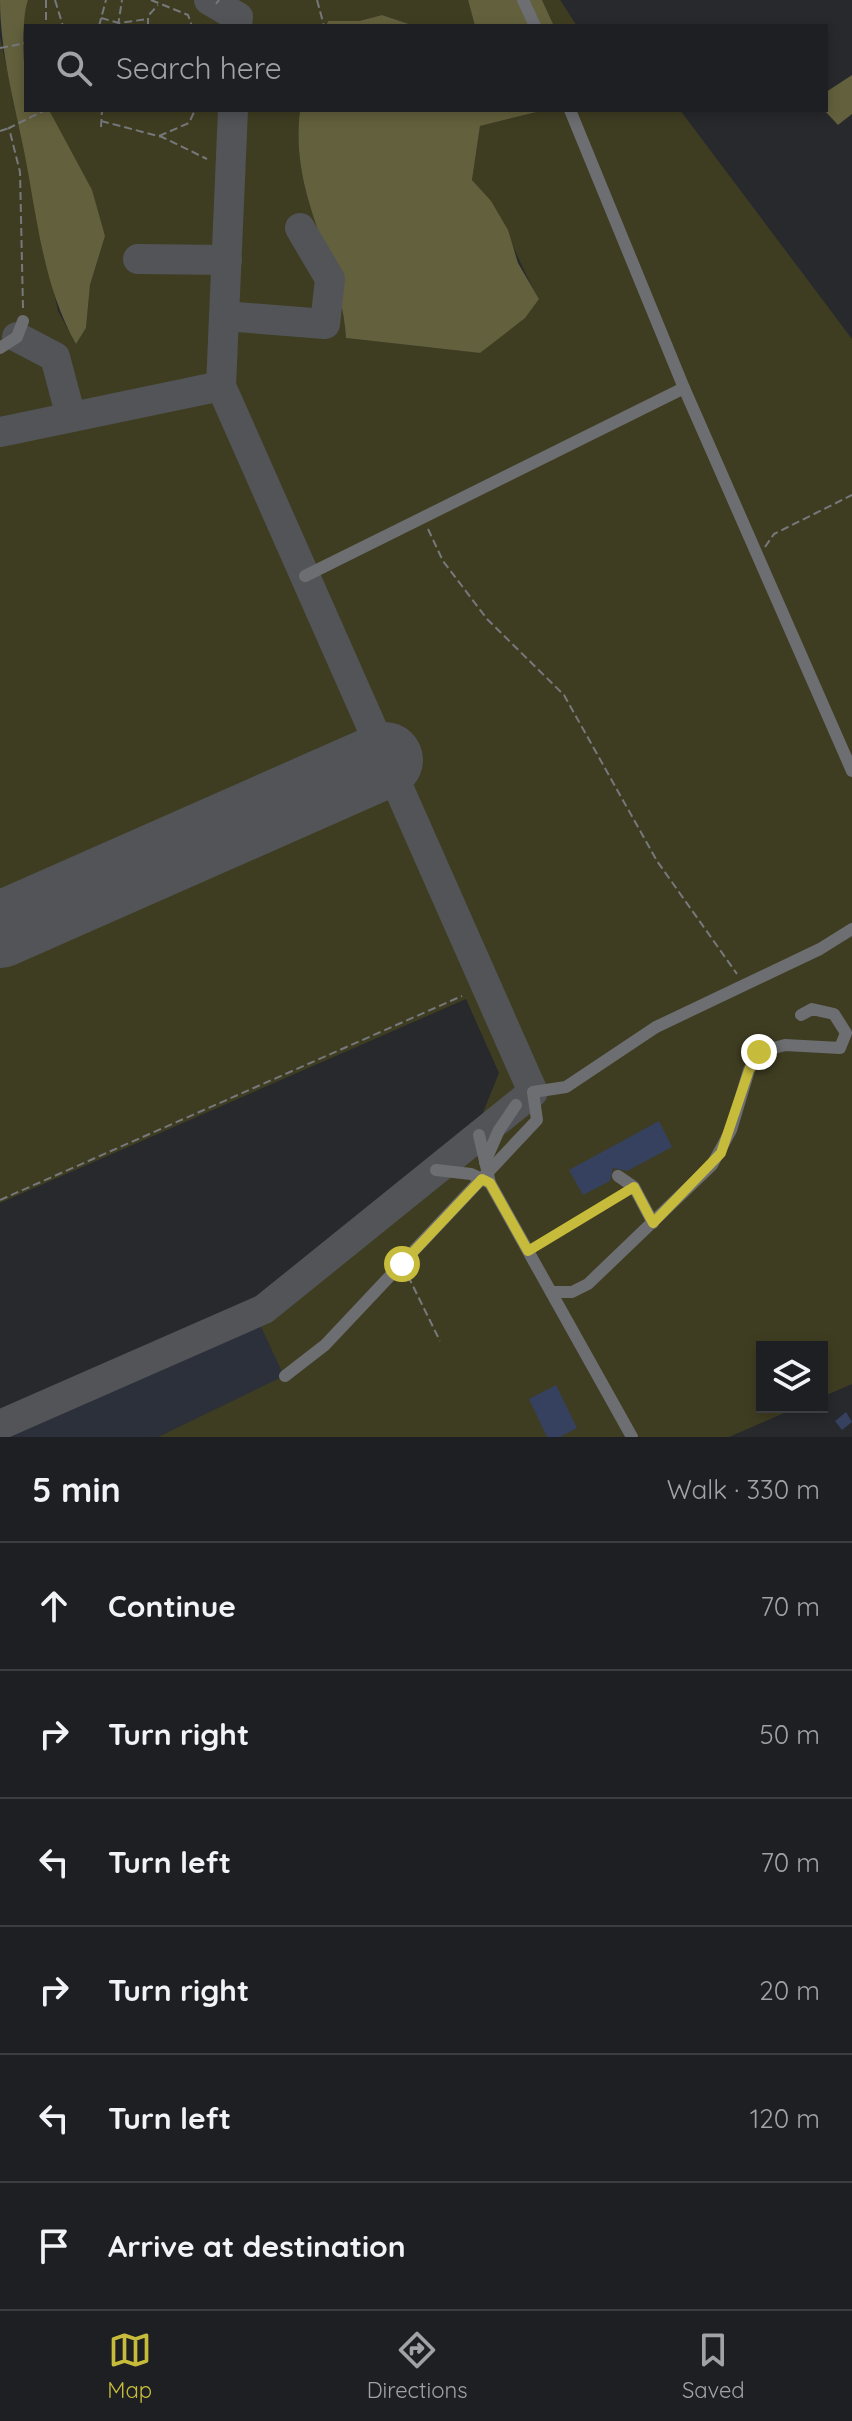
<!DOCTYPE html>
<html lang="en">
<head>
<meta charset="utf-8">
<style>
  body { margin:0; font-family:Quicksand,sans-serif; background:#2a2c2f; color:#f1f3f6 }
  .controls { position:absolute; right:24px; bottom:24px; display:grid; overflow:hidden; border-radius:0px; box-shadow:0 4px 12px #0003 }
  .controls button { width:72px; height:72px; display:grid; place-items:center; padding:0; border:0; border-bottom:2px solid #3b3d40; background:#1d1f22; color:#f1f3f6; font:40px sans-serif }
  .stop { position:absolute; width:24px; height:24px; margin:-18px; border:6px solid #c7bb3b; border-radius:50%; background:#fff }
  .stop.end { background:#c7bb3b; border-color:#fff; box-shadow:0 2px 8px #0008 }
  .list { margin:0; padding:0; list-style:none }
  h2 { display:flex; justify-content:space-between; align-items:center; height:104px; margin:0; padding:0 32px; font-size:34px }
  h2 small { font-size:26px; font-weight:400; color:#a0a2a5 }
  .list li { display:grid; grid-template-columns:52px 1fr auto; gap:24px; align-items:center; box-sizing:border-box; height:128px; padding:0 32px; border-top:2px solid #3b3d40 }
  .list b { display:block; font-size:30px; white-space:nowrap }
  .list em { font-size:26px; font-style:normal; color:#a0a2a5 }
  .icon { flex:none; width:44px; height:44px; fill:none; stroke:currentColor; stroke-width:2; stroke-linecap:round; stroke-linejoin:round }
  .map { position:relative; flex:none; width:852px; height:1437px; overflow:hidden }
  .search { position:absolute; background:#1d1f22; box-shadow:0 4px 12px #0003; left:24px; right:24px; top:24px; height:88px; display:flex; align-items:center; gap:20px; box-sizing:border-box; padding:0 28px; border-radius:0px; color:#a0a2a5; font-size:30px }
  .sheet { height:872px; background:#1d1f22 }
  nav { display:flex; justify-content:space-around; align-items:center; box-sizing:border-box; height:112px; border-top:2px solid #3b3d40; background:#1d1f22; font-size:22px; color:#a0a2a5 }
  nav a { display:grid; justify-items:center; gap:4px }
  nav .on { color:#c7bb3b }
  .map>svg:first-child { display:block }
</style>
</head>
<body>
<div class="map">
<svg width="852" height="1437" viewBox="0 0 852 1437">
  <rect width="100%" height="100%" fill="#27292d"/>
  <path fill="#2c303a" d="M257,1315L285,1376L158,1437H0V1429Z"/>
  <g fill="#3f3d21">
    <path d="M28,0H468L475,26H415L382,15L359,21H328L326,26H26V41L21,21Z"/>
    <path d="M542,0H560L577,26H554Z"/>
    <path d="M0,37L58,311L76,344L86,328L90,285L105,236L49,110H300C289,200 341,257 346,338L480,353L539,299C514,256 507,219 472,180L480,126L545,110H680L852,339V1384L822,1397V1347H762V1407H798L729,1437H158L284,1376L256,1316L0,1429V1417L244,1310L482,1115L499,1073L466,999L0,1203Z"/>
  </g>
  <g fill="#63603d">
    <path d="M0,0H28C19,26 26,79 26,110H49L92,190L105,236L90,285L86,328L76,344C43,286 37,216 24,151C14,101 0,51 0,0Z"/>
    <path d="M468,0H542L554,26H475Z"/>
    <path d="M382,15L415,26H326L328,21H359Z"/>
    <path d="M852,75V114L838,125L824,110L826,92Z"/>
    <path d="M300,110H545L480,126L472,180L491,201L508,230L518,263L539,299L525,318L480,353L346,338C341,257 289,200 300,110Z"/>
  </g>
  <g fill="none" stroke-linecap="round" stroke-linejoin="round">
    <g stroke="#525458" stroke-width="30">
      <path d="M209,0L238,17L237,26"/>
      <path d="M138,259L227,260"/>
      <path d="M224,316L325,324L330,279L300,228"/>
      <path d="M17,337L55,357L71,417"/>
      <path d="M0,432L221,386"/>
      <path d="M0,1425L264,1309L533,1092L221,386L233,110"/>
    </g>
    <path stroke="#525458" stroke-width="76" d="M0,930L385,760"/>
  </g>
  <g fill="#35415e">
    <path d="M659,1121L672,1147L627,1171L613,1168L610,1181L583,1195L569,1170Z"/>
    <path d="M556,1385L577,1428L560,1437H547L529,1399Z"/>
    <path d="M846,1412L852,1422L842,1430L835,1421Z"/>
  </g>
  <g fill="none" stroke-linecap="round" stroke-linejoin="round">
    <g stroke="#76787b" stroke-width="2" stroke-dasharray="8 4" stroke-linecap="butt">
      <path d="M46,0V26"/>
      <path d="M55,0L63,26"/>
      <path d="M151,0L188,15L192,26"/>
      <path d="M317,0L324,26"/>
      <path d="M216,4L219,0"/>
      <path d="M101,18L119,23L148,19"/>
      <path d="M99,26L106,0"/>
      <path d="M118,26L122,0"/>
      <path d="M148,26V16L158,5"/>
      <path d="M0,48L26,43"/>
      <path d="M101,121L162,137L207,159"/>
      <path d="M101,127L102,110"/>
      <path d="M0,131L9,128"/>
      <path d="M159,136L189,123L195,110"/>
      <path d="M23,308L20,172L9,128L45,110"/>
      <path d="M428,529L443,561L487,619L564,695L657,861L737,974"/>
      <path d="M765,547L774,534L852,495"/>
      <path d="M0,1200L462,996"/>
      <path d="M539,1244L622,1193"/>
      <path d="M408,1276L440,1341"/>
    </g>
    <g stroke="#6d6e71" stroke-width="12">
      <path d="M523,0L535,26"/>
      <path d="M570,110L684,388L852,771"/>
      <path d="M0,348L17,337L23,321"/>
      <path d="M305,576L684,388"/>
      <path d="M485,1162L499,1130L516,1105"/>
      <path d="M436,1170L471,1174L490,1183L479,1135"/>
      <path d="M618,1176L634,1187L653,1223"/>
      <path d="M490,1183L632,1437"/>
      <path d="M551,1292H572L588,1284L712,1165L731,1130L749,1070L759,1052L785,1045L840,1048L846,1033L834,1014L812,1009L801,1015"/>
      <path d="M285,1376L325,1345L537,1120L533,1092L566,1087L656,1027L820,949L852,929"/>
    </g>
  </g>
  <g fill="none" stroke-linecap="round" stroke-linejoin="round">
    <path stroke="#c7bb3b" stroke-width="10" d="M402,1264L482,1179L490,1183L528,1251L634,1187L653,1223L721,1153L749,1070L759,1052"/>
  </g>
</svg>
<div class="controls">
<button><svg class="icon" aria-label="layers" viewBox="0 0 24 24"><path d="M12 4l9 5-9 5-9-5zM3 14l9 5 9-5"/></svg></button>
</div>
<div class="stop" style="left:402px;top:1264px"></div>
<div class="stop end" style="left:759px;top:1052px"></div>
<div class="search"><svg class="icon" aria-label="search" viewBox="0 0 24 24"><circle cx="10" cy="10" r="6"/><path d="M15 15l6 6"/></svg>Search here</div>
</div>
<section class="sheet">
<h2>5 min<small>Walk · 330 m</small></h2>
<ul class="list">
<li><svg class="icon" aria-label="ahead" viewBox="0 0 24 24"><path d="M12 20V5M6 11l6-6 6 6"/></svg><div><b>Continue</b></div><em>70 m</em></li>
<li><svg class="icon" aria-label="right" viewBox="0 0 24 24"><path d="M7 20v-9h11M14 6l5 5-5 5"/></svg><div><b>Turn right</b></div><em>50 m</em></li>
<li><svg class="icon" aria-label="left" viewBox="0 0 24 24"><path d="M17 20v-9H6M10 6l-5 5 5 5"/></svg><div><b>Turn left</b></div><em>70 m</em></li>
<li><svg class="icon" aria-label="right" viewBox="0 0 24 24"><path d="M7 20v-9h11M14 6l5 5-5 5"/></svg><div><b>Turn right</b></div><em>20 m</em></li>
<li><svg class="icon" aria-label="left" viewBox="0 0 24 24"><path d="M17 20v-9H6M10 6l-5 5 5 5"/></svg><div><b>Turn left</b></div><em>120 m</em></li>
<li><svg class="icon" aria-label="arrive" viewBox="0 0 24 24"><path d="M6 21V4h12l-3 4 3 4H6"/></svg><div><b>Arrive at destination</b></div></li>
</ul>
</section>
<nav>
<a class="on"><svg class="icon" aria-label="map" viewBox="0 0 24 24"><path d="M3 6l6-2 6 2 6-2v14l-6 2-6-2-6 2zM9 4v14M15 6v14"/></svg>Map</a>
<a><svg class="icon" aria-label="directions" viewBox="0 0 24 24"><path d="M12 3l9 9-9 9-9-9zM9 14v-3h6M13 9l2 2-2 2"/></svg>Directions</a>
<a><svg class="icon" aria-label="saved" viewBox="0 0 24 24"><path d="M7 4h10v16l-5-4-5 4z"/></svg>Saved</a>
</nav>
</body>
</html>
